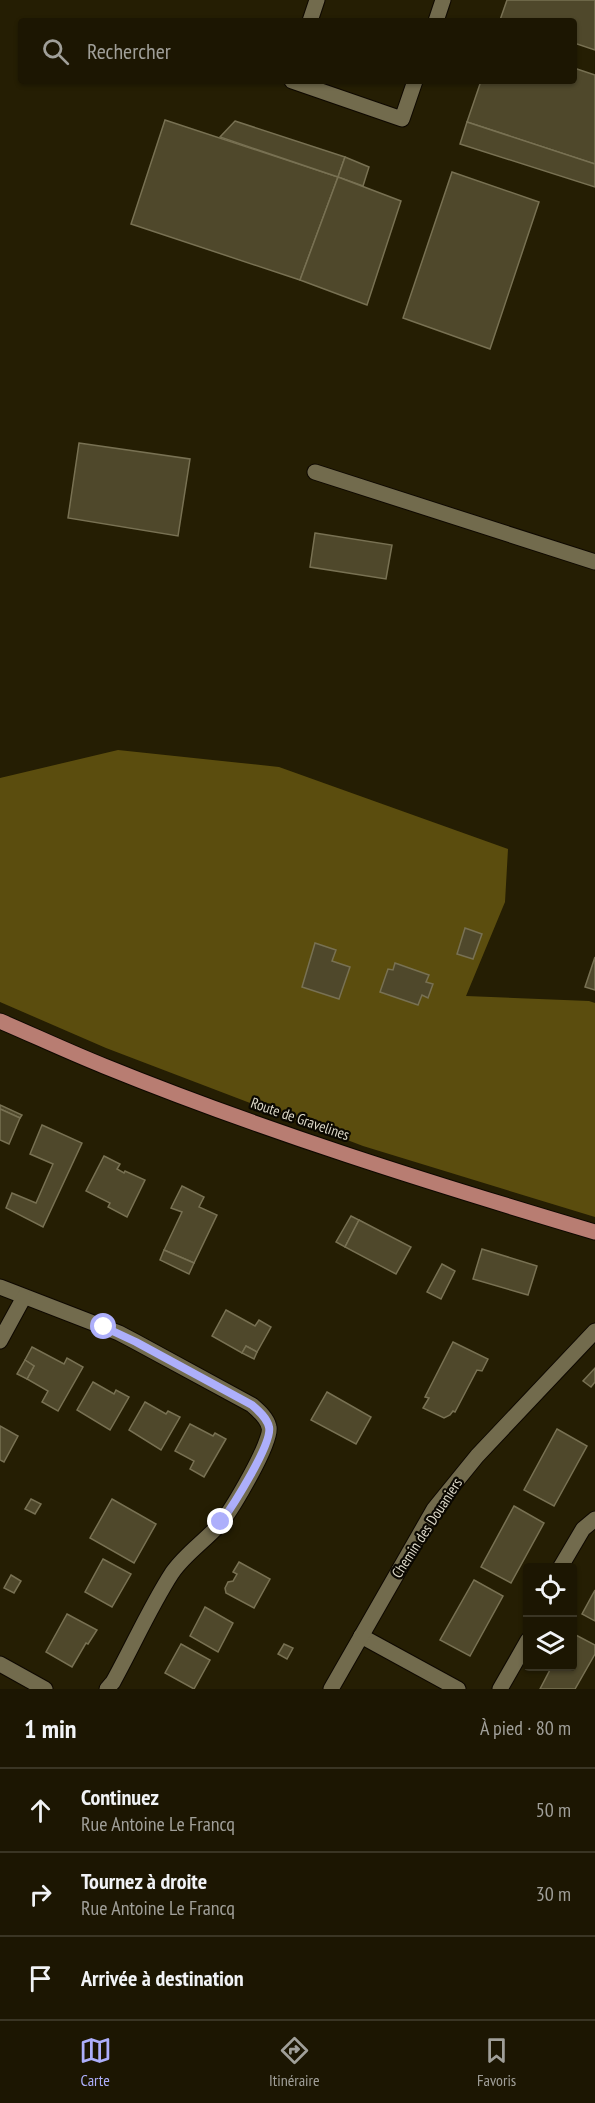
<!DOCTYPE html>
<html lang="fr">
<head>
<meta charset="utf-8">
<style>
  body { margin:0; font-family:"PT Sans Narrow",sans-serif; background:#251f0c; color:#f1f3f6 }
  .controls { position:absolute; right:18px; bottom:18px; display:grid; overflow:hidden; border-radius:6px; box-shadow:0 2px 4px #0004 }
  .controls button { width:54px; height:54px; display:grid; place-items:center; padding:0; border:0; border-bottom:2px solid #3a3524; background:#1c1602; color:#f1f3f6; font:30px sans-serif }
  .stop { position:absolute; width:18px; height:18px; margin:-14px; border:4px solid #adaffb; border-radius:50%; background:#fff }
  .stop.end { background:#adaffb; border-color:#fff; box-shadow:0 2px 6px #0008 }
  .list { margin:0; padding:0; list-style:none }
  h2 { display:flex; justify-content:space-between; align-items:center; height:78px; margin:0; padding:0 24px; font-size:26px }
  h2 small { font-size:20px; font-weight:400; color:#a09f99 }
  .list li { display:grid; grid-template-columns:39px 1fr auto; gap:18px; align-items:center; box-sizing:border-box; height:84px; padding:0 24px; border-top:2px solid #3a3524 }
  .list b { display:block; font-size:22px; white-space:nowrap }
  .list p { margin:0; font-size:20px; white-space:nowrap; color:#a09f99 }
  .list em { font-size:20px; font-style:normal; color:#a09f99 }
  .icon { flex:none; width:33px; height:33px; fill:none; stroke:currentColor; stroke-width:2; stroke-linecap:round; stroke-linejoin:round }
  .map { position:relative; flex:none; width:595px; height:1689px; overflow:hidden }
  .search { position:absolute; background:#1c1602; box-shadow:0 2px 4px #0004; left:18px; right:18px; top:18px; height:66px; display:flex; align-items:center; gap:15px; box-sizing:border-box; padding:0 21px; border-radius:6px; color:#a09f99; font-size:22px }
  .sheet { height:330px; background:#1c1602 }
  nav { display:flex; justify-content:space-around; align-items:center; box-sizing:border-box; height:84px; border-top:2px solid #3a3524; background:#1c1602; font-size:16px; color:#a09f99 }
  nav a { display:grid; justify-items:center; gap:3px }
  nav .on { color:#adaffb }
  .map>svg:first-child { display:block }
</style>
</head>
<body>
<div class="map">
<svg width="595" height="1689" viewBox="0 0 595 1689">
  <rect width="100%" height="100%" fill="#251e03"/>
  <path fill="#5b4d0e" d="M118,750L279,767L508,849L505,902L466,996L589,1001L595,1003V1217L363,1146L106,1048L0,1002V778Z"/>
  <g fill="#4f482b" stroke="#787153" stroke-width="1.5">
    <path d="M507,0H595V50L574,43V21L500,20Z"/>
    <path d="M574,68L595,75V164L467,122L481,81H574Z"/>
    <path d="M165,120L338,177L300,280L131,224Z"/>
    <path d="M235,121L345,157L338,177L220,137Z"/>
    <path d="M467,122L595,164V187L460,144Z"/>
    <path d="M345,157L369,167L363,186L338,177Z"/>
    <path d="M452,172L539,202L490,349L403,318Z"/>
    <path d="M338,177L401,201L367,305L300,280Z"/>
    <path d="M79,443L190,459L178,536L68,518Z"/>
    <path d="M315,533L392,545L386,579L310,567Z"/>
    <path d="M465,928L482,934L473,959L457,954Z"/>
    <path d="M315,943L336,950L332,961L350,967L339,999L302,987Z"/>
    <path d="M595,957V990L585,987Z"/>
    <path d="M395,963L429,975L426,982L433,984L428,998L422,995L418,1005L380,992L388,969L393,970Z"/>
    <path d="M0,1105L22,1115L20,1118L0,1109Z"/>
    <path d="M0,1109L20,1118L9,1144L0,1140Z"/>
    <path d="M42,1125L82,1143L43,1227L6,1208L12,1193L36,1203L53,1164L30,1154Z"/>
    <path d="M104,1156L120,1164L117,1169L124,1173L125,1171L145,1180L127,1217L108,1207L110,1203L86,1191Z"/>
    <path d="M182,1186L204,1197L199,1207L217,1215L194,1263L164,1250L182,1212L171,1208Z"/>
    <path d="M351,1216L359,1220L345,1247L336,1242Z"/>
    <path d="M359,1220L411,1247L396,1274L345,1247Z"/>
    <path d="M482,1249L537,1266L528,1295L473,1279Z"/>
    <path d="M164,1250L194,1263L189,1274L160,1260Z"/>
    <path d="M442,1264L455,1271L441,1299L427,1292Z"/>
    <path d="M226,1310L255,1326L259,1320L271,1327L257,1352L246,1346L242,1353L212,1336Z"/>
    <path d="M453,1342L488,1359L482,1371L477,1370L455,1412L453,1411L450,1415L444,1418L423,1408L429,1398L425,1397Z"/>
    <path d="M246,1346L257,1352L254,1359L242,1353Z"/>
    <path d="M32,1347L64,1364L67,1358L83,1367L58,1411L42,1402L48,1391L27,1379L34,1366L25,1360Z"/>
    <path d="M25,1360L34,1366L27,1379L17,1374Z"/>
    <path d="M595,1368V1382L591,1387L583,1381Z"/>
    <path d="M93,1382L114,1394L116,1390L129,1397L110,1430L77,1410Z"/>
    <path d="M327,1392L371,1417L356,1444L311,1420Z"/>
    <path d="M145,1402L166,1414L168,1411L180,1417L161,1450L129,1430Z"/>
    <path d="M190,1424L213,1436L215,1433L226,1439L204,1477L190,1469L194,1461L175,1451Z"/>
    <path d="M0,1426L18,1436L4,1462L0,1460Z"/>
    <path d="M557,1429L587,1446L554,1506L524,1490Z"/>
    <path d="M31,1499L41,1504L35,1514L25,1509Z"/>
    <path d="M112,1499L156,1524L134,1563L90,1538Z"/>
    <path d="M514,1506L544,1523L511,1583L481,1567Z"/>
    <path d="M103,1559L131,1574L112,1607L85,1592Z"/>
    <path d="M239,1562L270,1579L254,1608L226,1593L225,1588L228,1582L233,1581L237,1574L233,1572Z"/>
    <path d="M11,1575L21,1581L14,1593L4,1588Z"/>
    <path d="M474,1580L503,1596L470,1656L440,1640Z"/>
    <path d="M595,1590V1621L582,1614Z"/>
    <path d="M205,1607L233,1623L218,1652L190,1636Z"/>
    <path d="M67,1614L97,1630L88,1644L86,1643L72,1667L46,1652Z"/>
    <path d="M572,1633L595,1645V1654L575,1689H540L552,1666H572Z"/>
    <path d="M181,1644L210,1660L194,1689L165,1673Z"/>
    <path d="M284,1644L293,1648L287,1659L278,1654Z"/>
  </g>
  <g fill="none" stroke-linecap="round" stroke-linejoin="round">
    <defs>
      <g id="minor">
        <path d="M310,21L317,0"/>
        <path d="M436,21L443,0"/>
        <path d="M292,81L402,119L415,81"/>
        <path d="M315,472L595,562"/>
        <path d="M0,1287L119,1333L136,1342L252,1405C259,1411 267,1418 269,1427C273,1441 231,1511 220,1524C205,1541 185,1554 172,1573C150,1607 133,1646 113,1682L107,1689"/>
        <path d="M0,1341L24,1297"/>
        <path d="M560,1568L583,1529L595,1519"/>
        <path d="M361,1636L458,1689"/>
        <path d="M0,1664L45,1689"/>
        <path d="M331,1689L434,1509L477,1456L595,1331"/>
        <path d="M500,1689L528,1640"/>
      </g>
      <path id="major" d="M0,1021C35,1036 69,1052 104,1066C264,1131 430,1183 595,1232"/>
    </defs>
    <use href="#minor" stroke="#0e0800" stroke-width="17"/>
    <use href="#major" stroke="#0e0800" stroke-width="17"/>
    <use href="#minor" stroke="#726b4d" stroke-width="15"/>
    <use href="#major" stroke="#b87d72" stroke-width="15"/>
  </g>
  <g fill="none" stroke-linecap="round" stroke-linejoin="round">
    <path stroke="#adaffb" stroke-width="8" d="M104,1327L136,1342L252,1405C259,1411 267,1418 269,1427C273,1443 232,1507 221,1522"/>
  </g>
  <g text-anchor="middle" stroke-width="4.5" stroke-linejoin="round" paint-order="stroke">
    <g font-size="15" fill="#dcd8c8" stroke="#0b0801">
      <text transform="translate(300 1119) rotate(19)" y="5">Route de Gravelines</text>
      <text transform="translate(427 1528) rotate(-57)" y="5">Chemin des Douaniers</text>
    </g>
  </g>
</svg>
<div class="controls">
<button><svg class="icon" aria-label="locate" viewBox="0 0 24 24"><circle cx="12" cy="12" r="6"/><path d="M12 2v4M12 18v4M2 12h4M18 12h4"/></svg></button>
<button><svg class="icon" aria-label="layers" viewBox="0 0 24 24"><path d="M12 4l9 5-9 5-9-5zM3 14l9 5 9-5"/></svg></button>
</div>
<div class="stop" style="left:104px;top:1327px"></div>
<div class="stop end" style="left:221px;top:1522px"></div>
<div class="search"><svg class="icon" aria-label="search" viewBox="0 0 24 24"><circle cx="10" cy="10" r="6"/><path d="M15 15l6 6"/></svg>Rechercher</div>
</div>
<section class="sheet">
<h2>1 min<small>À pied · 80 m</small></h2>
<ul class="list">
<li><svg class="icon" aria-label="ahead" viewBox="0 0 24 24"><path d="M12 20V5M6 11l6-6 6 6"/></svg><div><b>Continuez</b><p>Rue Antoine Le Francq</p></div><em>50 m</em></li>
<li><svg class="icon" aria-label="right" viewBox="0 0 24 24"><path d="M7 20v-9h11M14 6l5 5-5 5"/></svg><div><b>Tournez à droite</b><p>Rue Antoine Le Francq</p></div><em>30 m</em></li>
<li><svg class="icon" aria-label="arrive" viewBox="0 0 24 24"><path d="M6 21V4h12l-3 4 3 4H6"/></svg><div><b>Arrivée à destination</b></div></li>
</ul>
</section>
<nav>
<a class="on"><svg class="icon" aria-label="map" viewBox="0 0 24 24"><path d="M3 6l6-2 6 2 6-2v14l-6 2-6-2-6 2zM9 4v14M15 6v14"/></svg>Carte</a>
<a><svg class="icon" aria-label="directions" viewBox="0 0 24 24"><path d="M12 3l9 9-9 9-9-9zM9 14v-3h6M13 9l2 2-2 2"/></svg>Itinéraire</a>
<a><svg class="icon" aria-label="saved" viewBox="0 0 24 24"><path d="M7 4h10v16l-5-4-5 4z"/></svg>Favoris</a>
</nav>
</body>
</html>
